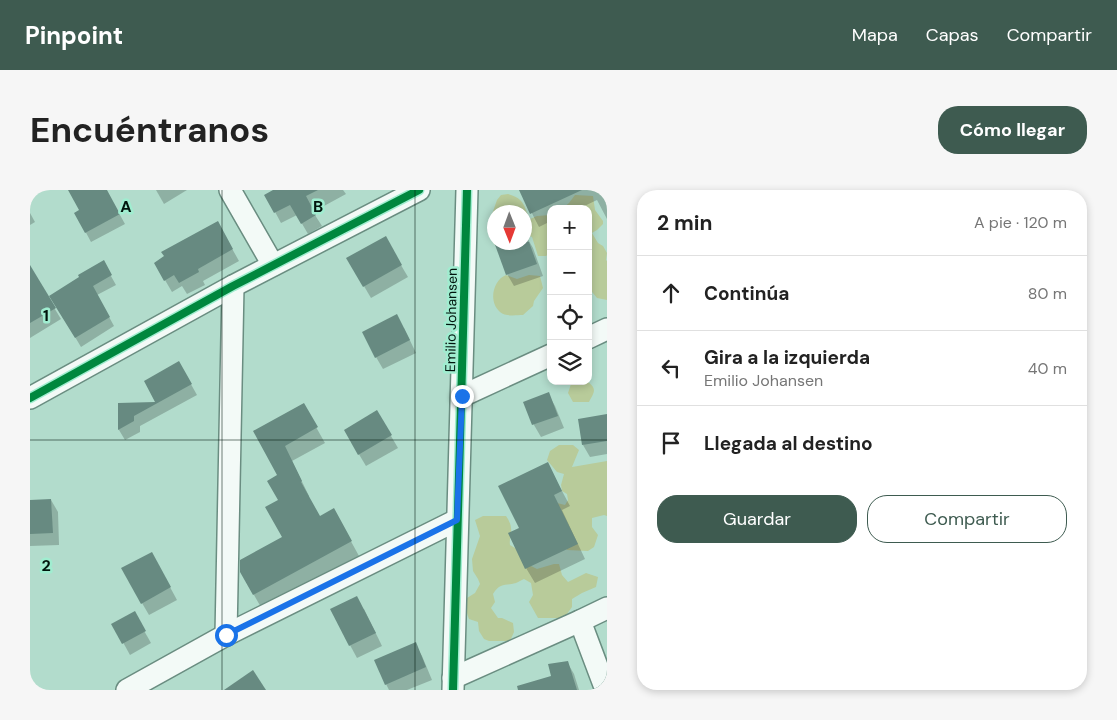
<!DOCTYPE html>
<html lang="es">
<head>
<meta charset="utf-8">
<style>
  body { margin:0; font-family:"DM Sans",sans-serif; background:#f6f6f6; color:#222 }
  .controls { position:absolute; right:15px; top:15px; display:grid; overflow:hidden; border-radius:10px; box-shadow:0 2px 8px #0003 }
  .controls button { width:45px; height:45px; display:grid; place-items:center; padding:0; border:0; border-bottom:1px solid #e0e0e0; background:#fff; color:#222; font:25px sans-serif }
  .compass { position:absolute; left:457px; top:15px; width:45px; height:45px; border-radius:50%; background:#fff; box-shadow:0 2px 8px #0003; rotate:179deg }
  .stop { position:absolute; width:15px; height:15px; margin:-11px; border:4px solid #1a73e8; border-radius:50%; background:#fff }
  .stop.end { background:#1a73e8; border-color:#fff; box-shadow:0 1px 5px #0008 }
  .list { margin:0; padding:0; list-style:none }
  h2 { display:flex; justify-content:space-between; align-items:center; height:65px; margin:0; padding:0 20px; font-size:21px }
  h2 small { font-size:16px; font-weight:400; color:#767676 }
  .list li { display:grid; grid-template-columns:32px 1fr auto; gap:15px; align-items:center; box-sizing:border-box; height:75px; padding:0 20px; border-top:1px solid #e0e0e0 }
  .list b { display:block; font-size:19px; white-space:nowrap }
  .list p { margin:0; font-size:16px; white-space:nowrap; color:#767676 }
  .list em { font-size:16px; font-style:normal; color:#767676 }
  .actions { display:flex; gap:10px; padding:15px 20px }
  .actions a { flex:1; padding:11px 0; border:1px solid #3e5b50; border-radius:20px; text-align:center; font-size:18px; color:#3e5b50 }
  .actions .main { background:#3e5b50; color:#fff }
  .icon { flex:none; width:28px; height:28px; fill:none; stroke:currentColor; stroke-width:2; stroke-linecap:round; stroke-linejoin:round }
  .map { position:relative; flex:none; width:577px; height:500px; overflow:hidden; border-radius:20px }
  header { display:flex; align-items:center; gap:30px; box-sizing:border-box; height:70px; padding:0 25px; background:#3e5b50; color:#fff }
  header strong { font-size:24px }
  nav { display:flex; gap:28px; margin-inline-start:auto; font-size:18px }
  .intro { display:flex; align-items:center; justify-content:space-between; box-sizing:border-box; height:120px; padding:0 30px }
  h1 { margin:0; font-size:35px }
  .button { padding:12px 22px; border-radius:20px; background:#3e5b50; color:#fff; font-size:18px; font-weight:700 }
  main { display:flex; gap:30px; padding:0 30px }
  aside { flex:1; background:#fff; border-radius:20px; box-shadow:0 2px 8px #0003 }
  .map>svg:first-child { display:block }
</style>
</head>
<body>
<header>
<strong>Pinpoint</strong>
<nav><a>Mapa</a><a>Capas</a><a>Compartir</a></nav>
</header>
<div class="intro"><h1>Encuéntranos</h1><a class="button">Cómo llegar</a></div>
<main>
<div class="map">
<svg width="577" height="500" viewBox="0 0 577 500">
  <rect width="100%" height="100%" fill="#b2dccc"/>
  <g fill="#b8cb9a">
    <path d="M478,4C495,9 493,15 500,29L507,26L521,25V62L516,66H508L502,47L495,44L494,22H464V52L473,53L465,55L462,51L461,27L467,10L471,5Z"/>
    <path d="M545,5L563,6L565,20L573,31V34L567,40L562,43L568,53L573,56L577,63L576,70L577,71V110L567,108L558,97L559,86L558,85V19H532L539,13Z"/>
    <path d="M476,85L487,89L499,85L510,86L513,98L504,111L503,116L493,125C486,125 476,127 470,122C458,112 463,90 476,85Z"/>
    <path d="M542,191H557C567,199 565,201 559,212H543L538,203Z"/>
    <path d="M529,255H543L549,260L542,277L577,271V326L574,325L562,328V337L568,345L564,357L558,361L537,360L534,356L527,313L535,315L538,310L537,304L532,301L531,295L534,284L527,282L517,270L520,261Z"/>
    <path d="M453,326H476C478,329 481,334 481,338C482,344 479,349 480,355L490,361L497,374L507,379L524,374H529L532,385L538,392L556,383L568,387L566,397L552,403L542,409V417L534,428H508L499,412L503,405L501,393L494,389C491,390 489,392 486,393C475,396 470,392 463,404L465,412L461,418L468,428H472L483,433L484,442L480,451H459L454,449L449,441L448,432L439,429C436,422 436,416 437,408L445,403L450,394L448,389L443,381L442,369L450,346L445,330Z"/>
  </g>
  <g fill="#0003">
    <path d="M39,0H76L95,34L61,52L46,24L51,21Z"/>
    <path d="M126,0H157L134,14Z"/>
    <path d="M246,0H313L316,4L283,22L292,36L278,44L267,25L251,33L236,5Z"/>
    <path d="M496,0H577V29L567,10L548,19H521V31L509,37L491,2Z"/>
    <path d="M0,23L5,32L0,35Z"/>
    <path d="M187,32L209,71L173,91L175,95L157,104L152,96L142,102L125,73Z"/>
    <path d="M494,46H496L503,58L513,86L484,96L477,84L494,52Z"/>
    <path d="M355,48L378,87L341,108L318,69Z"/>
    <path d="M73,72L86,95L67,105L84,136L51,157L26,115Z"/>
    <path d="M10,95L31,129L0,148V101Z"/>
    <path d="M374,138L386,163L353,179L346,167Z"/>
    <path d="M149,173L167,205L110,236V242L95,250L89,240V214L127,213Z"/>
    <path d="M518,204L525,216L534,238L511,247L504,235L495,213Z"/>
    <path d="M273,214L295,253L262,271L279,306L278,307L290,327L312,335L329,366L232,419L211,382L253,347L249,310V285L225,242Z"/>
    <path d="M347,222L368,258L336,276L315,241Z"/>
    <path d="M577,226V264L560,267L553,255Z"/>
    <path d="M517,273L540,316L532,320L555,369L505,393L496,378L491,338Z"/>
    <path d="M21,310L28,322L29,355L0,356V311Z"/>
    <path d="M128,375L147,410L119,425L112,413Z"/>
    <path d="M334,419L352,456L327,468L301,420Z"/>
    <path d="M104,423L121,453L100,465L83,434Z"/>
    <path d="M385,454L392,466L402,490L377,500H359L356,494Z"/>
    <path d="M537,472L544,484L549,500H507Z"/>
  </g>
  <g fill="#678a81">
    <path d="M38,0H77L90,24L55,43L44,23L49,20Z"/>
    <path d="M243,0H288L276,6L286,25L271,34L260,15L244,23L234,5Z"/>
    <path d="M489,0H552L500,24Z"/>
    <path d="M188,31L203,59L168,79L169,82L149,93L144,85L134,91L124,73L134,66L131,62Z"/>
    <path d="M356,46L372,75L333,97L316,68Z"/>
    <path d="M464,52H499L507,74L476,85Z"/>
    <path d="M74,70L82,85L63,96L80,127L45,148L19,106L49,87L48,85Z"/>
    <path d="M0,75L26,118L0,133Z"/>
    <path d="M367,124L380,150L345,168L332,142Z"/>
    <path d="M149,171L162,194L104,226V231L88,240V213L125,212L114,191Z"/>
    <path d="M519,202L528,226L502,235L493,212Z"/>
    <path d="M274,213L288,237L255,256L272,291L271,292L290,326L304,318L322,351L223,405L210,382V370L252,347L235,317L248,310L237,291L247,285L223,241Z"/>
    <path d="M347,220L362,245L328,265L314,240Z"/>
    <path d="M577,224V251L552,255L548,229Z"/>
    <path d="M518,272L532,301L524,305L548,354L495,379L478,343L489,338L468,296Z"/>
    <path d="M21,309L23,343L0,344V310Z"/>
    <path d="M122,362L141,397L111,414L91,378Z"/>
    <path d="M327,406L346,443L319,456L300,419Z"/>
    <path d="M105,421L116,441L92,454L81,434Z"/>
    <path d="M386,452L396,477L355,495L344,470Z"/>
    <path d="M538,471L547,500H488L487,496L521,486L518,474Z"/>
    <path d="M223,480L236,500H194Z"/>
  </g>
  <g fill="none" stroke-linecap="round" stroke-linejoin="round">
    <defs>
      <g id="minor">
        <path d="M200,0L243,75"/>
        <path d="M558,148L577,139"/>
        <path d="M432,206L521,165"/>
        <path d="M0,208L203,96L389,0"/>
        <path d="M550,431L576,500"/>
        <path d="M196,445L203,96"/>
        <path d="M423,488L550,431L577,418"/>
        <path d="M97,500L196,445L427,330"/>
        <path d="M423,500L437,0"/>
      </g>
    </defs>
    <use href="#minor" stroke="#6a8d81" stroke-width="24"/>
    <use href="#minor" stroke="#f3faf7" stroke-width="21"/>
    <defs>
      <g id="cycleway">
        <path d="M0,208L203,96L389,0"/>
        <path d="M423,500L437,0"/>
      </g>
    </defs>
    <use href="#cycleway" stroke="#a0edd0" stroke-width="11"/>
    <use href="#cycleway" stroke="#00873e" stroke-width="8"/>
  </g>
  <g fill="none" stroke-linecap="round" stroke-linejoin="round">
    <path stroke="#1a73e8" stroke-width="6" d="M196,445L427,330L432,206"/>
  </g>
  <path fill="none" stroke="#00150d" stroke-width="1" stroke-opacity="0.55" d="M192,0V500M385,0V500M0,250H577"/>
  <g text-anchor="middle" stroke-width="5" stroke-linejoin="round" paint-order="stroke">
    <g font-size="14" fill="#00150d" stroke="#a0edd0">
      <text transform="translate(421 130) rotate(-89)" y="5">Emilio Johansen</text>
    </g>
  </g>
  <g font-size="16" text-anchor="middle" font-weight="bold" fill="#00150d" stroke="#a0edd0" stroke-width="5" stroke-linejoin="round" paint-order="stroke">
    <text x="96" y="22">A</text>
    <text x="288" y="22">B</text>
    <text x="16" y="131">1</text>
    <text x="16" y="381">2</text>
  </g>
</svg>
<div class="controls">
<button>+</button>
<button>−</button>
<button><svg class="icon" aria-label="locate" viewBox="0 0 24 24"><circle cx="12" cy="12" r="6"/><path d="M12 2v4M12 18v4M2 12h4M18 12h4"/></svg></button>
<button><svg class="icon" aria-label="layers" viewBox="0 0 24 24"><path d="M12 4l9 5-9 5-9-5zM3 14l9 5 9-5"/></svg></button>
</div>
<svg class="compass" viewBox="-18 -18 36 36"><path d="M0-13l5 13h-10z" fill="#e53935"/><path d="M0 13l5-13h-10z" fill="#767676"/></svg>
<div class="stop" style="left:196px;top:445px"></div>
<div class="stop end" style="left:432px;top:206px"></div>
</div>
<aside>
<h2>2 min<small>A pie · 120 m</small></h2>
<ul class="list">
<li><svg class="icon" aria-label="ahead" viewBox="0 0 24 24"><path d="M12 20V5M6 11l6-6 6 6"/></svg><div><b>Continúa</b></div><em>80 m</em></li>
<li><svg class="icon" aria-label="left" viewBox="0 0 24 24"><path d="M17 20v-9H6M10 6l-5 5 5 5"/></svg><div><b>Gira a la izquierda</b><p>Emilio Johansen</p></div><em>40 m</em></li>
<li><svg class="icon" aria-label="arrive" viewBox="0 0 24 24"><path d="M6 21V4h12l-3 4 3 4H6"/></svg><div><b>Llegada al destino</b></div></li>
</ul>
<div class="actions"><a class="main">Guardar</a><a>Compartir</a></div>
</aside>
</main>
</body>
</html>
